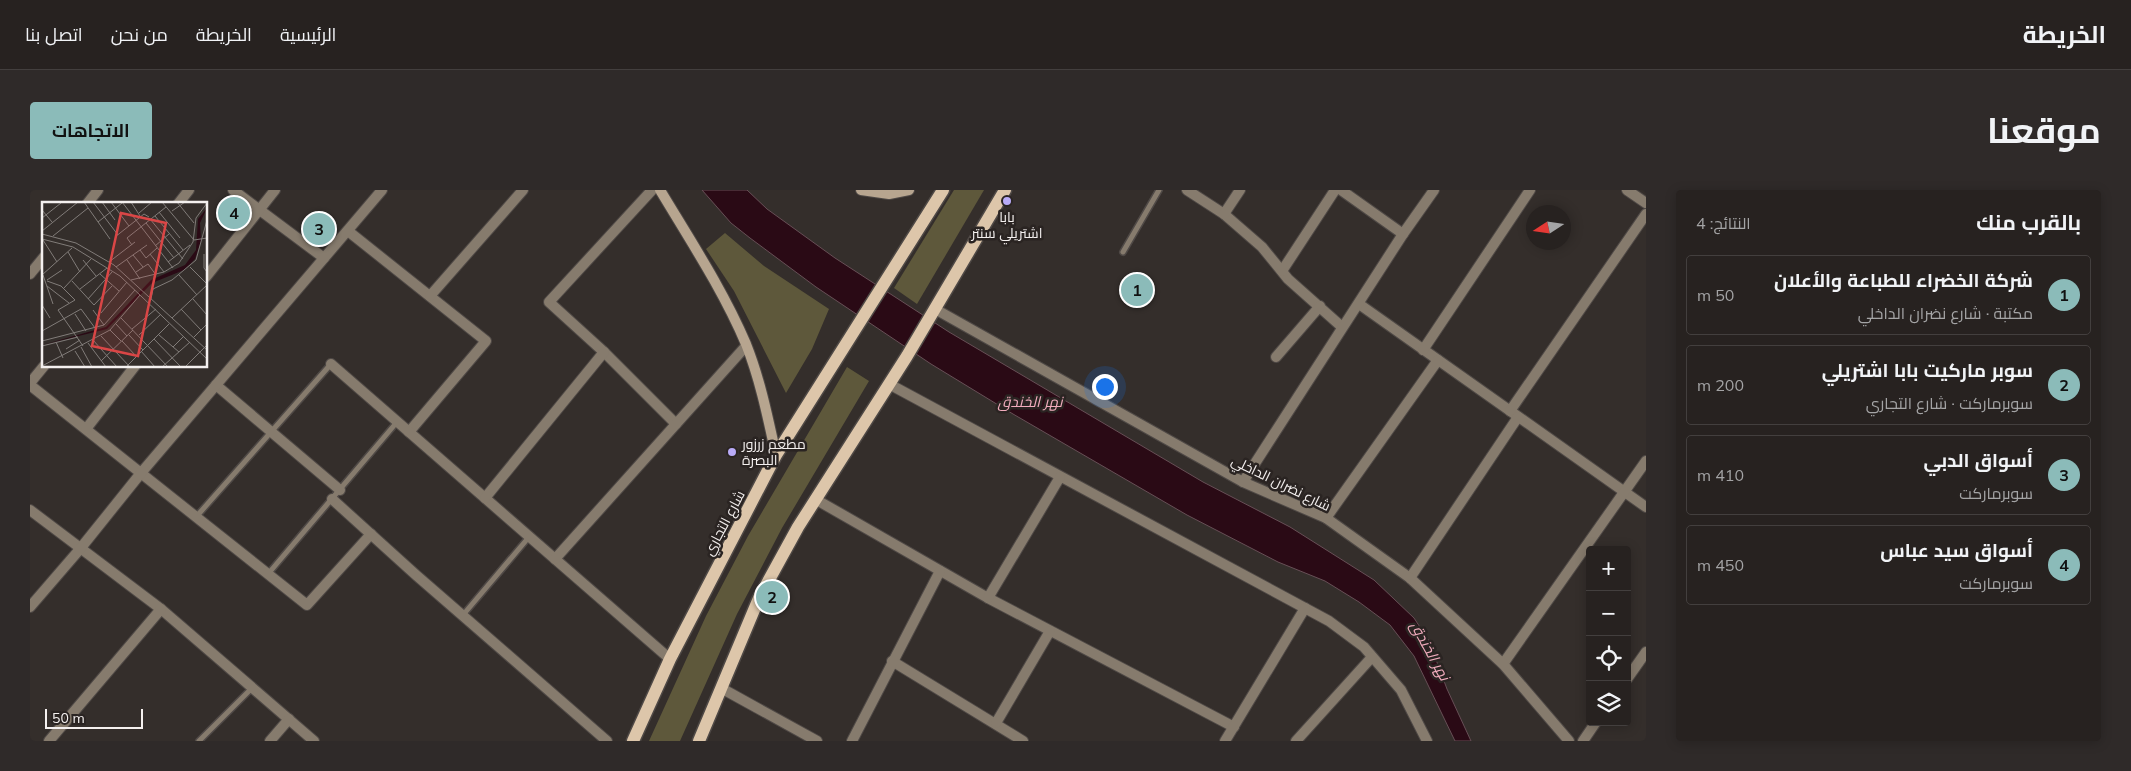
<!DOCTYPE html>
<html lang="ar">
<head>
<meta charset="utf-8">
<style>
  body { margin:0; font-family:Mulish,Cairo,sans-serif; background:#2f2a29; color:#f1f3f6; direction:rtl }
  .controls { position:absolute; right:15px; bottom:15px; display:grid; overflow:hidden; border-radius:5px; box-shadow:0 2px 12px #0003 }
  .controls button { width:45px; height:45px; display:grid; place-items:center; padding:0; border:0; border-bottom:1px solid #433f3e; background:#272220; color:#f1f3f6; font:25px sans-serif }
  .compass { position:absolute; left:1496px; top:15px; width:45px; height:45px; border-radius:50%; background:#272220; box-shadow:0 2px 12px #0003; rotate:258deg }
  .scale { position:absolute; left:15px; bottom:12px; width:98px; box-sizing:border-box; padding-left:5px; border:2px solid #f4f0ef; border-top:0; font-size:14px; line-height:18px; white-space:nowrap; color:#f4f0ef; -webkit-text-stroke:4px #2a2422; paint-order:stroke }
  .you { position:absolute; left:1074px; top:196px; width:18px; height:18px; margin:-12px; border:4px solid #fff; border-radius:50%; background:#1a73e8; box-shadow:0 0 0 8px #1a73e833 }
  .badge { display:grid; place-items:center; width:32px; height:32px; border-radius:50%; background:#8bbbb9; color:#111; font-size:16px; font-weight:700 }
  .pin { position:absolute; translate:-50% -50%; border:2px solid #fff; box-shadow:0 1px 5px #0006 }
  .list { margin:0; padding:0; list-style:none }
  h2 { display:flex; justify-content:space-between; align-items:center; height:65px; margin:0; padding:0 20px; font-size:21px }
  h2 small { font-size:16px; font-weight:400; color:#a4a4a5 }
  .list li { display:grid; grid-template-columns:32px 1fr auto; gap:15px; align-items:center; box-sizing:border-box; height:80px; margin:0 10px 10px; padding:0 10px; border:1px solid #433f3e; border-radius:5px }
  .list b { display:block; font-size:19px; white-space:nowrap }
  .list p { margin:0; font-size:16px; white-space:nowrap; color:#a4a4a5 }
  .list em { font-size:16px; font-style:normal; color:#a4a4a5 }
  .icon { flex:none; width:28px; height:28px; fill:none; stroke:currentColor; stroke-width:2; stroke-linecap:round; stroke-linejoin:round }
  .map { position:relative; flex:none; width:1616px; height:551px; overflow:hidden; direction:ltr; border-radius:5px }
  header { display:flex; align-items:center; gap:30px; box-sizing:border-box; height:70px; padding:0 25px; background:#272220; border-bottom:1px solid #433f3e }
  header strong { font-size:24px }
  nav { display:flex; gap:28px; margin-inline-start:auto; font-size:18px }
  .intro { display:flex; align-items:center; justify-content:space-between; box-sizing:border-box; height:120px; padding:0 30px }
  h1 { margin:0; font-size:35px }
  .button { padding:12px 22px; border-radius:5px; background:#8bbbb9; color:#111; font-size:18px; font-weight:700 }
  main { display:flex; gap:30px; padding:0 30px }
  aside { flex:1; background:#272220; border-radius:5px; box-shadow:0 2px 12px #0003 }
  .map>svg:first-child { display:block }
</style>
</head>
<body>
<header>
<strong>الخريطة</strong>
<nav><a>الرئيسية</a><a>الخريطة</a><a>من نحن</a><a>اتصل بنا</a></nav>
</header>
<div class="intro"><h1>موقعنا</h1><a class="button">الاتجاهات</a></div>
<main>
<aside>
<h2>بالقرب منك<small>النتائج: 4</small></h2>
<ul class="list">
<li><span class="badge">1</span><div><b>شركة الخضراء للطباعة والأعلان</b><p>مكتبة · شارع نضران الداخلي</p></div><em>50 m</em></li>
<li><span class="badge">2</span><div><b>سوبر ماركيت بابا اشتريلي</b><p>سوبرماركت · شارع التجاري</p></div><em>200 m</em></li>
<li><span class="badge">3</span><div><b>أسواق الدبي</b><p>سوبرماركت</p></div><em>410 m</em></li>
<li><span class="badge">4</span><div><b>أسواق سيد عباس</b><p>سوبرماركت</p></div><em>450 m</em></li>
</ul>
</aside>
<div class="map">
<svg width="1616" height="551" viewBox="0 0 1616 551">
  <rect width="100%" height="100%" fill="#342e2b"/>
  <g fill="#5e583b">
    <path d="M924,0H954L887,114L864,98Z"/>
    <path d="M695,43L734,76L799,119L782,159L756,203L704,101L676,59Z"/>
    <path d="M817,177L839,191L752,338L707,424L650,551H619L676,426L718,346Z"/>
  </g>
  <path fill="#2a0a15" stroke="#674f56" d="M672,0H717L737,19L805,68L919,142L1173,292L1260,337L1344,390L1384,428L1399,451L1417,499L1441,551H1425L1384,466L1360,435L1329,412L1295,391L1248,372L1157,325L983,224L901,174L786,97L720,48L701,33Z"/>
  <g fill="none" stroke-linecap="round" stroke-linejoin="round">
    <defs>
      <g id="service">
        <path d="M1093,62L1129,0"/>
        <path d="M166,327L301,174"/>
        <path d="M238,384L367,232"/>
        <path d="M433,425L499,347"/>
        <path d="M169,551L222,498"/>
      </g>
      <g id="minor">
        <path d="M203,0L294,68"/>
        <path d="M622,0L519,112L574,162L646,234"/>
        <path d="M1157,0L1194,24L1232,57L1258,89L1312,137"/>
        <path d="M1311,0L1373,44"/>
        <path d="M1597,0L1616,13"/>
        <path d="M57,14L68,0"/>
        <path d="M148,14L159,0"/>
        <path d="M1194,24L1210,0"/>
        <path d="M318,41L456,151L379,242"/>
        <path d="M1252,81L1305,0"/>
        <path d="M0,84L14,67"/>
        <path d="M176,87L245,0"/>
        <path d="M400,106L493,0"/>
        <path d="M1329,114L1616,317"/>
        <path d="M1393,160L1500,0"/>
        <path d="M1246,167L1290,116"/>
        <path d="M301,174L640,469"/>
        <path d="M0,193L14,176"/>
        <path d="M859,194L1299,431L1334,457L1371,500L1397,551"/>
        <path d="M0,195L277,415L341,344"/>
        <path d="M186,195L310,300"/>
        <path d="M1480,221L1616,24"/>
        <path d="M56,239L105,176"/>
        <path d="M1213,292L1373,44L1404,0"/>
        <path d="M455,308L574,162"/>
        <path d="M302,309L386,385L577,551"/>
        <path d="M785,309L958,408L1204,537"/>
        <path d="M0,320L131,419L284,551"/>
        <path d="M1296,328L1408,170"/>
        <path d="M525,369L716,156"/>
        <path d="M1380,388L1488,227"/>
        <path d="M958,408L1030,287"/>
        <path d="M862,471L993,551"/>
        <path d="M1473,474L1616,271"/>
        <path d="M1597,489L1616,462"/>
        <path d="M691,498L787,551"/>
        <path d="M966,533L1020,441"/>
        <path d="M19,551L131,419"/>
        <path d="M240,551L259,529"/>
        <path d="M822,551L910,381"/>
        <path d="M1195,551L1275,418"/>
        <path d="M1266,551L1342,467"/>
        <path d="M1553,551L1566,532"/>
      </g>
      <g id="tertiary">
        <path d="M905,119L1213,292L1296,328L1380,388L1473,474L1539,551"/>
        <path d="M0,417L50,359L111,283L352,0"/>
      </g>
      <g id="secondary">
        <path d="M630,0C660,50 693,100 716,154C730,189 738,228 746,265"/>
        <path d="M831,0L859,4L879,0"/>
      </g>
      <g id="primary">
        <path d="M603,551L640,469L746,265L913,0"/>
        <path d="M669,551L729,408L768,337L877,166L975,0"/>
      </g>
    </defs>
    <use href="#service" stroke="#4f4946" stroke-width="8"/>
    <use href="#minor" stroke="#4f4946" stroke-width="12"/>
    <use href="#tertiary" stroke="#4f4946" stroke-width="12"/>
    <use href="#secondary" stroke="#4f4946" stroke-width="12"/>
    <use href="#primary" stroke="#4f4946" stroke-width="15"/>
    <use href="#service" stroke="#867b6d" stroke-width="5"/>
    <use href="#minor" stroke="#867b6d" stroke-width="10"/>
    <use href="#tertiary" stroke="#867b6d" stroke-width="10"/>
    <use href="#secondary" stroke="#b7a58f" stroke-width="10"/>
    <use href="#primary" stroke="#ddc6aa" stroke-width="12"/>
  </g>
  <g fill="#b9abf7" stroke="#2a2422" stroke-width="2">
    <circle cx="977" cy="11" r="5"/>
    <circle cx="702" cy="262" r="5"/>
  </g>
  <g text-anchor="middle" stroke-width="5" stroke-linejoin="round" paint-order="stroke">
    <g font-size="14" fill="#f4f0ef" stroke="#2a2422">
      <text x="977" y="32">بابا<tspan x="977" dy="16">اشتريلي سنتر</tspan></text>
      <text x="712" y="259" text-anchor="start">مطعم زرزور<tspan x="712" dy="16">البصرة</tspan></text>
    </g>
    <g font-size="14" fill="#f4f0ef" stroke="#2a2422">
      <text transform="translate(1251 293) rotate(26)" y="5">شارع نضران الداخلي</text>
      <text transform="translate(694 333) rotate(-62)" y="5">شارع التجاري</text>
    </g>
    <g font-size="15" font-style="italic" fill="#f2adbe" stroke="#2a2422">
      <text x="1000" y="217">نهر الخندق</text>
      <text transform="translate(1400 461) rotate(61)" y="5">نهر الخندق</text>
    </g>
  </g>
  <g transform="translate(12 12)">
    <rect width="165" height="165" fill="#342e2b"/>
    <path d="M165,6L158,21L159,39L153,57L142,68L110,81L65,127L0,143L64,125L109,78L143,63L154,48L156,17Z" fill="#2a0a15"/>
    <path fill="none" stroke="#817c79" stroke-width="1" d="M42,0L68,37M51,0L76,33M60,0L73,18M69,0L87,24M80,0L131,66M89,0L98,14M120,0L152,38L165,36M135,0L152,21M0,8L10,20M130,9L143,0M117,10L138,36M97,11L110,0M113,14L141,48M0,16L19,1M108,17L141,57M56,20L80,1M104,21L132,56M0,29L36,0M0,32L34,41L72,63L165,148M11,34L46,6M73,35L102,12L107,15M0,37L31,45L78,74L165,157M1,38L15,60M90,43L85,36L124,5M113,44L127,32M98,48L104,56L115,46M26,50L38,70M108,52L122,70M162,52V66L165,70M91,53L101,65M41,58L54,74M85,58L98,77M67,60L93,40M126,60L148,43M74,65L105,43M148,65L165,82M94,70L106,62L114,73M58,72L77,89M0,73L30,46M1,73L11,102M137,73L155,93M5,78L20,68M89,78L122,70L137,61L151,40L154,16L165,1M5,79L19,84L33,98L16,108L41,144M30,79L52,103L70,84M5,84L27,101M22,86L49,57M38,87L65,66M46,97L70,70M109,97L111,87L130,78L154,58L165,18M151,97L165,113M0,103L8,116M139,107L159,128M51,108L62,123M59,111L85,80M33,112L44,129M79,116L126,165M130,116L165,83M74,122L85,134M90,127L114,107M68,128L79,139M0,129L39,107L53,126M87,133L101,148M97,133L119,112M117,133L137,150M59,134L88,165M152,135L165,122M112,137L138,164M51,138L75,165M0,139L62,123L93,88M80,139L94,154M14,140L21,156M46,141L64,165M0,144L36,135M39,145L50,165M131,145L142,134M24,147L38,138M33,149L43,165M99,149L113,165M59,159L91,128M0,164L68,128L98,93M84,165L127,122M120,165L148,140M143,165L165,143"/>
    <path fill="#da4646" fill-opacity="0.15" stroke="#da4646" stroke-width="2.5" d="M79,11L124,21L96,154L50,144Z"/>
    <rect width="165" height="165" fill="none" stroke="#f4f0ef" stroke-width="2.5"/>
  </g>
</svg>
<div class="controls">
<button>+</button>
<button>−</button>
<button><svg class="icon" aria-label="locate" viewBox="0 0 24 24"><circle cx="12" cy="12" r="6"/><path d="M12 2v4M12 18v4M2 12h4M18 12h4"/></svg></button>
<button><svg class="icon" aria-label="layers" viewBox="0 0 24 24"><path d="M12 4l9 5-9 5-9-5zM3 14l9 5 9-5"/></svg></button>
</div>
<svg class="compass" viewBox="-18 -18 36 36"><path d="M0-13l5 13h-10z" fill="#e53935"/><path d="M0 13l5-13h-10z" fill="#a4a4a5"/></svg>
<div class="scale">50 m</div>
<div class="you"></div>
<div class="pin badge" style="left:1107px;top:100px">1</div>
<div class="pin badge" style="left:742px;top:407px">2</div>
<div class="pin badge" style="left:289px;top:39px">3</div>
<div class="pin badge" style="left:204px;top:23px">4</div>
</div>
</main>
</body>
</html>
